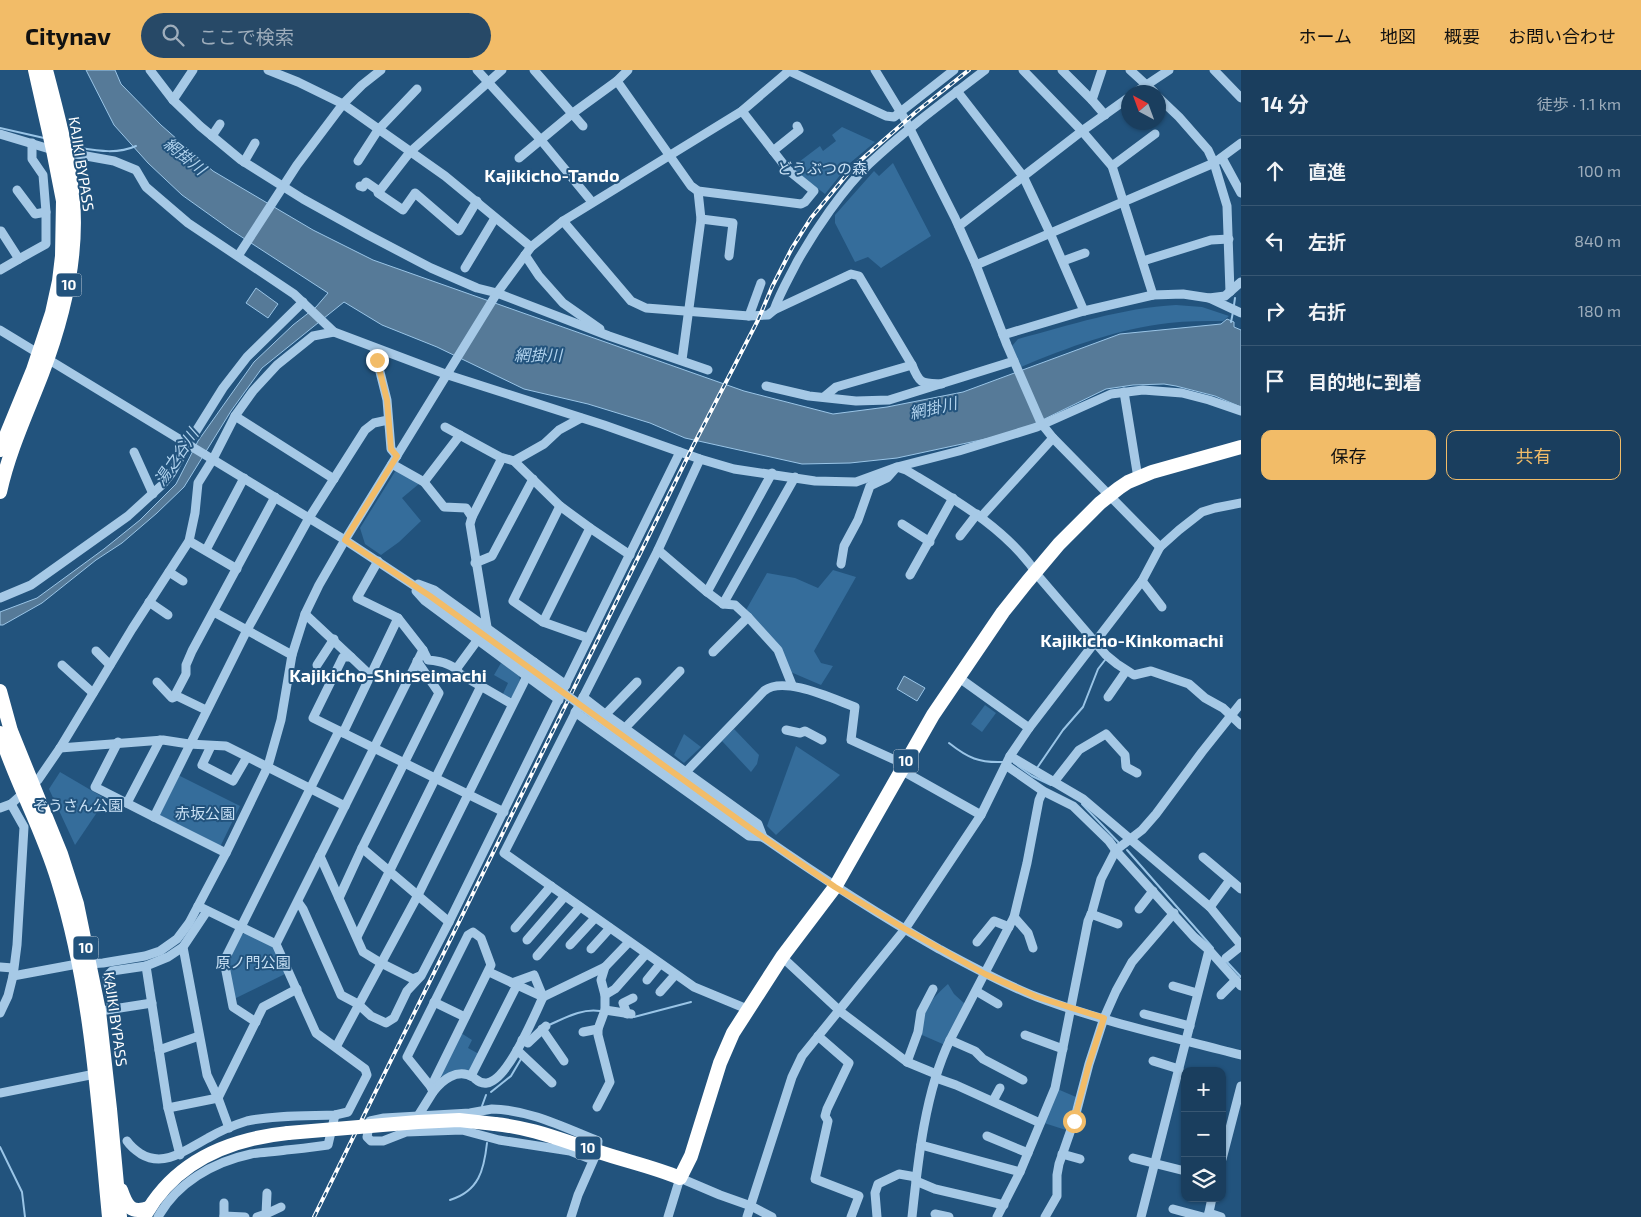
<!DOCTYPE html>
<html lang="ja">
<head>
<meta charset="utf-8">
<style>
  body { margin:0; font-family:"Exo 2","Noto Sans JP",sans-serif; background:#274967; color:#f1f3f6 }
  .controls { position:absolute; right:15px; bottom:15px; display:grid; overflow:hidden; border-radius:10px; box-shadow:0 1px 4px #0004 }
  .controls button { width:45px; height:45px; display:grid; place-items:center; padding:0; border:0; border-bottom:1px solid #385773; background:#1a3e5e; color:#f1f3f6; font:25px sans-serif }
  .compass { position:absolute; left:1121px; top:15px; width:45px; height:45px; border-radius:50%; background:#1a3e5e; box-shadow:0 1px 4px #0004; rotate:319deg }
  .stop { position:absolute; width:15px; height:15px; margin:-11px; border:4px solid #f2bc68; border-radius:50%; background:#fff }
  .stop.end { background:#f2bc68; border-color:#fff; box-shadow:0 1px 5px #0008 }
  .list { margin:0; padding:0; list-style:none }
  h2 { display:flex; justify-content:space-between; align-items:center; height:65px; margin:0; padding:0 20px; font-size:21px }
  h2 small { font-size:16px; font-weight:400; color:#9faebc }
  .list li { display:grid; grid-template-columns:32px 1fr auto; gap:15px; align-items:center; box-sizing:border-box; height:70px; padding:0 20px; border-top:1px solid #385773 }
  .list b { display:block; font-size:19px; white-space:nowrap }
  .list em { font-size:16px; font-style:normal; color:#9faebc }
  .actions { display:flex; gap:10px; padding:15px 20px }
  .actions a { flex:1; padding:11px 0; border:1px solid #f2bc68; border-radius:10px; text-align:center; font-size:18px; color:#f2bc68 }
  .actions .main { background:#f2bc68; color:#111 }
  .icon { flex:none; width:28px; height:28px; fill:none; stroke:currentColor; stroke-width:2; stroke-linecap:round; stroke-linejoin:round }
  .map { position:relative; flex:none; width:1241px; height:1147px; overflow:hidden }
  header { display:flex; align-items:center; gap:30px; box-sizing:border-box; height:70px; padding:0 25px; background:#f2bc68; color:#111 }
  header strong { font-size:24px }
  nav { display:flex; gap:28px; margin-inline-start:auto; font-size:18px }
  .search { width:350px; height:45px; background:#274967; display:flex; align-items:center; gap:12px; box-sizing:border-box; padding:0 18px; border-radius:28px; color:#9faebc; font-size:19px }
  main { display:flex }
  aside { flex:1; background:#1a3e5e }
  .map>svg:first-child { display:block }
</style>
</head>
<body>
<header>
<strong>Citynav</strong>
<div class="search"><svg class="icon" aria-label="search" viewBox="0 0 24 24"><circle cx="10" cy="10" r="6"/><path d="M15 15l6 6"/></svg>ここで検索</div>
<nav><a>ホーム</a><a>地図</a><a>概要</a><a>お問い合わせ</a></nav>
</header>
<main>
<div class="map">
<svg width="1241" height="1147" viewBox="0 0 1241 1147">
  <rect width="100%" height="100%" fill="#22537d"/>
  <g fill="#356d9b">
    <path d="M842,57L875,72L850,93L825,124L791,98L820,76L823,81L836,71L832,65Z"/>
    <path d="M893,93L931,166L881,198L868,187L855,192L835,153V145L874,101L879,106Z"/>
    <path d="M1176,235L1202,237L1229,246L1223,251C1205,251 1187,251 1169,253C1118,259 1068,277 1021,297L1012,276L1018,269C1070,255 1122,238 1176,235Z"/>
    <path d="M396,400L420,413L402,428L421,451L399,472L381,485L365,474L360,458Z"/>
    <path d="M833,500L856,507L814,581L821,593L833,596L821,615L786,600L782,580L746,540L767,503L795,508L818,518Z"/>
    <path d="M501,593L519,605L520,610L512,627L507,629L502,626L508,613L494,605Z"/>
    <path d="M985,635L996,643L982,662L971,654Z"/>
    <path d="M734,659L759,685L757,694L751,702L722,671Z"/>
    <path d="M684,664L701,677L684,693L674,685Z"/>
    <path d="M796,676L840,705L776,765L767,756Z"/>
    <path d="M60,702L106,729L75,775L49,719Z"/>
    <path d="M178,705L240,736L220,777L160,746L159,742Z"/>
    <path d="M245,863L274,876L287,903L234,929L226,892L241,865Z"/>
    <path d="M948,914L954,924L966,935L945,975L922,965C923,939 929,931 948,914Z"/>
    <path d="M461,963L472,970L468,978L479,984L470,1002L442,1007L441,1005Z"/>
    <path d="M1055,1018L1076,1027L1066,1060L1044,1053Z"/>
  </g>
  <g fill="#567a98" stroke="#9ac5e7">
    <path d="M86,0H115L121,14L161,55L213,101L313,160L373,190L744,321L833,344L887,337L963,322L1120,264L1221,254L1227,249L1234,252V257L1241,260V337L1215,326L1176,316L1164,314L1133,315L1106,319L1030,356L990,368L897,388L850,393L802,394L685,368L650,353L588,334L524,319L437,277L382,255L344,232L262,298L231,341L184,417L157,443L122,473L96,490L42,533L3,555H0V542L37,528L104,479L140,450L176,414L198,371L254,292L293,255L316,237L328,223L231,160L182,125L148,93L114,55Z"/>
    <path d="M256,218L278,234L268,248L246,233Z"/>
    <path d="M904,606L925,618L917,631L897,619Z"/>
  </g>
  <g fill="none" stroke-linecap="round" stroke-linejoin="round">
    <g stroke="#9ac5e7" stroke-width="2">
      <path d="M0,58L44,68"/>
      <path d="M80,78C99,81 118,84 136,76"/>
      <path d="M1234,235L1235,228"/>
      <path d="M1231,252L1233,242"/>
      <path d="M949,673C968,688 979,693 1003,692"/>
      <path d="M1014,693L1032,706L1051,715"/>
      <path d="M1037,698L1063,660L1083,637L1098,599L1105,590"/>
      <path d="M1082,734L1120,774"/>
      <path d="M1127,780L1213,878"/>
      <path d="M1227,892L1241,907"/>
      <path d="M634,947L691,932"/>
      <path d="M549,955C565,948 582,938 600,941"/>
      <path d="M491,1022L511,1006L521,989"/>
      <path d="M482,1036L486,1025"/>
      <path d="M0,1077L22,1122L25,1147"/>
      <path d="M450,1130C479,1121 484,1100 487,1073"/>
    </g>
    <g stroke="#a6c9e6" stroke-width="9">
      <path d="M150,0L173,30L200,56L241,90L303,129L368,165L431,198L477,218L497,223L609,266L708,300"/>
      <path d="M268,0L298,12L343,34L445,106L531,177"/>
      <path d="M477,0L540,69L592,132"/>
      <path d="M534,0L583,56"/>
      <path d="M787,0L886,46L894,47L954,0"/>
      <path d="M875,0L906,51L955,148L976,195L1007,275L1041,353L1053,368L1160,477"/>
      <path d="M1023,0L1082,61L1112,96L1153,225"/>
      <path d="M1062,0L1092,30"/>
      <path d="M1102,0L1092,30L1105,45"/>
      <path d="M1130,0L1154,22"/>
      <path d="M1214,0L1241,28"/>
      <path d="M617,11L691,116L698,121L801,134L805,132L814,121L788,100L742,41"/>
      <path d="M957,21L1023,106L1050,163L1084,241"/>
      <path d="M1136,22L1169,0"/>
      <path d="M1158,27L1179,47L1208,80L1214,93L1227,136L1230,222"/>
      <path d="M173,30L193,0"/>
      <path d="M0,64L53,80L114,91L136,100L146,117L188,153L294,224L334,262L448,305L604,355L700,389L734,399L815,411L856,412L897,397L959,381L1037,357L1111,324L1143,320L1182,323L1209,330L1241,341"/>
      <path d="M212,66L220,54"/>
      <path d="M773,81L799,60L797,56"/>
      <path d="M519,88L573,43L617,11L628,0"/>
      <path d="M1222,88L1241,123"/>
      <path d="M358,91L378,60L417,19"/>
      <path d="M244,92L255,73"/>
      <path d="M1112,96L1155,64"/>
      <path d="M360,116L363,117L366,112L379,121"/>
      <path d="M17,120L35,144L46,142"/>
      <path d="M477,131L459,161L415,123L403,140L378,123L410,82L502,0"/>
      <path d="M701,149L733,153L729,186"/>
      <path d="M563,151L631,231L646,238L749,246L768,245L774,240L851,204L859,206L912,295C920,315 922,313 942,314"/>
      <path d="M959,156L1082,61L1128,28"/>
      <path d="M0,162L1,161L19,189L0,200"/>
      <path d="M525,185L539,206L563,233L600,259"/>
      <path d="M238,186L297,95L343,34L362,15L381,0"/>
      <path d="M19,189L46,174V142L43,105L32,89V73"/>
      <path d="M1063,191L1085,183"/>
      <path d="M1143,191L1211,170L1229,169"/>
      <path d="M976,195L1214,93L1241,73"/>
      <path d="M465,198L495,148"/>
      <path d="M1209,228L1225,226L1241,212"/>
      <path d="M774,240C780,223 789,208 797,192C815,160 843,119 869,94C905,60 946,30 985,0"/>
      <path d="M749,246L761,213"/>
      <path d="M0,260L345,470L430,526"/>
      <path d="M1003,265L1084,241L1153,225L1183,224L1209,228L1241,243"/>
      <path d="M374,278L387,330L391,379L397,386"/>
      <path d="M682,290L701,149L698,121"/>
      <path d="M766,316L809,326L856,331L889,330L1014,291"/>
      <path d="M1124,322L1138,408"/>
      <path d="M824,327L836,317L912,295"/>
      <path d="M235,346L334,409"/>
      <path d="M445,357L500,387L514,391L560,436L590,458L630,485"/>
      <path d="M134,382L153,424"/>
      <path d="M700,389L658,480L504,783L694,917L747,939"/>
      <path d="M514,391L544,374L559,360L581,348"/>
      <path d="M392,394L424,412L444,437L466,438L472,447"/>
      <path d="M897,397L906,400L916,406C961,433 1010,462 1039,507L1106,585L1117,594L1134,605L1151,601L1189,614L1205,628L1223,638L1241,655"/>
      <path d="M424,412L460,365"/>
      <path d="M560,436L513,531L543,552L588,568"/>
      <path d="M981,447L1053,368"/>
      <path d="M902,454L930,472"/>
      <path d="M960,466L977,444"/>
      <path d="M189,471L237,499"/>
      <path d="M206,480L244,408"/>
      <path d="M658,480L707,522L723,534L735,535L748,547L778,580L792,615"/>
      <path d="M378,491L357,528L398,548L423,580L428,590C440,591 454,594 460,604L512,634"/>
      <path d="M475,493L492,486L533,409"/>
      <path d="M841,494L844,476L858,450L870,416L887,408L895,399"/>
      <path d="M169,502L183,511"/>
      <path d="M910,505L953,428"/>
      <path d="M1142,511L1162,537"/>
      <path d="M418,514L434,520L566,615"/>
      <path d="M416,521L425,531L559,630"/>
      <path d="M707,522L772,403"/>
      <path d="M0,528L31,515L128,446L163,414L171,404L188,374L223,318L247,287L303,232"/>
      <path d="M149,532L168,545"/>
      <path d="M723,534L795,407"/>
      <path d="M214,542L292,585"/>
      <path d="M305,544L351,587H343L313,648L504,742"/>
      <path d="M543,552L590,458"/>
      <path d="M96,581L110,595"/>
      <path d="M713,582L748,547"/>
      <path d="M351,587L370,605"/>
      <path d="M62,595L93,623"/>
      <path d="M317,595L334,569"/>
      <path d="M457,598L487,557L470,454L472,447L502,388"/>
      <path d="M958,607L1029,658"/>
      <path d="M157,612L172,628L177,626"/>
      <path d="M1108,627L1126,601"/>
      <path d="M206,640L177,626L176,623L186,604V595L192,581L275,427"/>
      <path d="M575,642L749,766L763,767L758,754L605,644L583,627"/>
      <path d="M602,648L637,612"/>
      <path d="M625,658L680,601"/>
      <path d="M786,660L800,663L805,661L822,670"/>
      <path d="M343,663L398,548"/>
      <path d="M118,672L95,717L154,747"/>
      <path d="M211,676L202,695L233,711L247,687"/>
      <path d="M60,678L163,670L189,674L226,676L345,736"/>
      <path d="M1010,686L1083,729L1210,837L1241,875"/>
      <path d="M1007,696L1043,721L1073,736L1109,771L1117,782L1194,867L1209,880L1241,916"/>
      <path d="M901,700L981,745"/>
      <path d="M683,705L764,621C783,605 833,629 855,637L851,670L904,694"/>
      <path d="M1054,712L1079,680L1106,664L1125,685L1126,697L1137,703"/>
      <path d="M127,733L160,670"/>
      <path d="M0,738L11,734L38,710L60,678L132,559L189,471L195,443L198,413L213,389L235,346L253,321L277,295L313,266L334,262"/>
      <path d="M754,761C814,803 875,843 939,879C971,896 1003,914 1037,927C1103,952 1173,967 1241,985"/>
      <path d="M362,778L449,852"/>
      <path d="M226,783L154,747L247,560L309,448L365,360L374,353L388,350"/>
      <path d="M320,786L363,882L381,893L413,909L420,906"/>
      <path d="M1203,787L1241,819"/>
      <path d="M339,828L362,778L439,623L417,591"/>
      <path d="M298,832L303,839L341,925L358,934L371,946L386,953L394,948L407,921L421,906L449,852L680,382"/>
      <path d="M1210,837L1230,810"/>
      <path d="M1139,839L1153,821"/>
      <path d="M207,841L183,877L207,1005L218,1028L229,1058"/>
      <path d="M1091,844L1118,854"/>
      <path d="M1014,847L1028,863L1033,878"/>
      <path d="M515,858L551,816"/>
      <path d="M473,862L481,868L491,895L431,1017L407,987L468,865Z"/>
      <path d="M357,867L481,616"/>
      <path d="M527,870L565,826"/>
      <path d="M977,872L994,851L1009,857"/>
      <path d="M276,874L423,580"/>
      <path d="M570,875L595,848"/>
      <path d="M591,879L610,858"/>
      <path d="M537,886L580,837"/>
      <path d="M782,887L841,942L870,964L907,992L936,1004"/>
      <path d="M1226,888L1241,876"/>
      <path d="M0,897L13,898"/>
      <path d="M13,906L72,895L103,893L145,886L160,881L177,869L189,853L226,783L268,696L281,650L292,585L305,544L319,515L345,470L497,223L531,177L563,151L742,41L790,0"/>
      <path d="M647,910L660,894"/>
      <path d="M512,913L534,905L543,927L605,897L629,872"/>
      <path d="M1173,916L1197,923"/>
      <path d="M976,921L998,934"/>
      <path d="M660,922L675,905"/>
      <path d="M605,925L615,919L646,884"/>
      <path d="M1221,925L1236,910"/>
      <path d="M434,932L465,947"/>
      <path d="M112,939L107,906L112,901L146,896"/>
      <path d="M107,940L152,933"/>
      <path d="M605,940L631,944"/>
      <path d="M0,943L8,926L13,906L17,875L24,757L11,734"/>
      <path d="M627,944L623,933L633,928"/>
      <path d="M1144,944L1190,956"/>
      <path d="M256,952L233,937L224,891L339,661"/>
      <path d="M542,959L564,991"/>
      <path d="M583,962L598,959"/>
      <path d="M1025,965L1063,979"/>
      <path d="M818,966L849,993L827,1039L825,1046L828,1051L815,1109L859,1126L851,1147"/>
      <path d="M522,970L528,973L546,956"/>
      <path d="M950,970L975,981L983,989L1023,1010"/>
      <path d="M336,977L418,825L534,592"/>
      <path d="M159,980L199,966"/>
      <path d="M517,980L552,1013"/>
      <path d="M1153,991L1179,999"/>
      <path d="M907,992L918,962L921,942L933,919"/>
      <path d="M471,1006L517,915"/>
      <path d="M936,1008L956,1015L1040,1053"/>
      <path d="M433,1022C442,1010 457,998 473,1007C477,1010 480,1014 487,1013C508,1010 534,946 543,927L489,902"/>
      <path d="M0,1023L95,1004"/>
      <path d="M218,1028L263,937L297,919"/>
      <path d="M993,1031L1000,1018"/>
      <path d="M597,1037L610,1012L598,965V959L605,940V925L601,910L605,897"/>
      <path d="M168,1038L218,1028"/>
      <path d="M492,1039C530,1040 563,1057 598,1071L597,1082L588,1088L570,1081L499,1070L462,1060L406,1062L383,1071H371L367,1067L370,1051L384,1048L470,1043Z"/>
      <path d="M418,1046L433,1022L431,1017"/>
      <path d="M987,1066L1028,1083"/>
      <path d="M127,1071C131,1077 135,1080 141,1084C165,1098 187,1079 208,1068C220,1061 234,1055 247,1051C275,1045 307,1046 335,1045L348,1042L367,1005L365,999L316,963L276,874L198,836"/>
      <path d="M921,1075L1020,1102"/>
      <path d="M1062,1084L1080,1089"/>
      <path d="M180,1085L168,1038L146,896L168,887L183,877"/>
      <path d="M1133,1088L1185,1101"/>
      <path d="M1222,1089L1241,1016"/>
      <path d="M916,1111L935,1119L1004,1135"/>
      <path d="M1173,1139L1203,1147"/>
      <path d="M1209,1143L1221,1147"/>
      <path d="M266,1144L281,1137"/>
      <path d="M935,1144L949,1147"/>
      <path d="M224,1146L245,1147"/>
      <path d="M158,1147C177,1113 213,1092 251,1084C263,1082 275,1082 286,1080C300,1079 314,1077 328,1075L335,1045"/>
      <path d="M224,1147V1133"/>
      <path d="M257,1147L266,1144L267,1123"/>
      <path d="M571,1147L578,1125L597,1082"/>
      <path d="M668,1147L680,1108L720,1125L751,1136L772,1147"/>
      <path d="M747,1147L792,1007L802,986L905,859L981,745L1010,686L1029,658L1142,511L1160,477L1179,460L1202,442L1215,438L1241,433"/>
      <path d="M877,1147L875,1123L878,1114L899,1104L916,1107"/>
      <path d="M912,1147C918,1090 925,1022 950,970L1014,847L1027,793L1039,730L1043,721"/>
      <path d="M997,1147L1020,1102L1055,1018L1088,851L1092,842L1101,809L1116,780L1142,760L1156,744L1202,682L1241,633"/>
      <path d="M1045,1147L1057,1126V1105L1059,1094L1074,1051L1089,994L1104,948L1116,921L1132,892L1174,843"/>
      <path d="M1141,1147L1209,880"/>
      <path d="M1208,1147L1212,1128"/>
    </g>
    <g stroke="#fff" stroke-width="14">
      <path d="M0,380L33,300L52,243L59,211L62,186L63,131L53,80L35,0"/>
      <path d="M0,422C9,381 27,343 42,304C63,249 78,189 73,130C69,86 57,42 46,0"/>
      <path d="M0,621L11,661L61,784L77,834L99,941L110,1039L120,1147"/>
      <path d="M0,663C16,713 43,760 58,811C92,920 98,1034 109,1147"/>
      <path d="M495,1054C534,1058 563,1071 599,1082C626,1091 654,1097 680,1108L691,1086L720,993L733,963L782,887L835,817L933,645L1003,542L1027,512L1059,474L1100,433L1119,418L1128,412L1152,402L1241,377"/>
      <path d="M121,1120C127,1137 131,1144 149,1138"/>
      <path d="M144,1147C174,1092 229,1069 288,1063"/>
    </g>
    <defs>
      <path id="rail" d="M314,1147L692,378L758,250L772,217L792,178L811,148L854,96L916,42L969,0"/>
    </defs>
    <use href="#rail" stroke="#fff" stroke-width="4"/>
    <use href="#rail" stroke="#22537d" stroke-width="2" stroke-dasharray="5.5" stroke-linecap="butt"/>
    <path stroke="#a6c9e6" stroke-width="9" d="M430,526L754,761"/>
    <path stroke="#fff" stroke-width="14" d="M288,1063L418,1052L459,1050L495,1054"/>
  </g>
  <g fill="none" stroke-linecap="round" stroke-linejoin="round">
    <path stroke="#f2bc68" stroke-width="6" d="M377,290L387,330L391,379L397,386L345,470L430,526L754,761L835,817L905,859L985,904L1037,927L1104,948L1089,994L1074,1051"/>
  </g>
  <g text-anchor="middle" stroke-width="4" stroke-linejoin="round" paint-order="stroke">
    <g fill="#22537d" stroke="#bdcbd8" stroke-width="1">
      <rect x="56.5" y="203.5" width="25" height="23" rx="4"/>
      <rect x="893.5" y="679.5" width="25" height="23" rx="4"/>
      <rect x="73.5" y="866.5" width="25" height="23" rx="4"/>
      <rect x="575.5" y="1066.5" width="25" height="23" rx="4"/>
    </g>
    <g font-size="14" font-weight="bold" fill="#fff">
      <text x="69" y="220">10</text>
      <text x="906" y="696">10</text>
      <text x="86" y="883">10</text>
      <text x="588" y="1083">10</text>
    </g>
    <g font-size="15" fill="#fff" stroke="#22537d">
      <text transform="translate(81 94) rotate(81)" y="5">KAJIKI BYPASS</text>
      <text transform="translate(115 949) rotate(82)" y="5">KAJIKI BYPASS</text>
    </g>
    <g font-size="15" fill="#c9e1f5" stroke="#22537d">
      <text x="822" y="104">どうぶつの森</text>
      <text x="78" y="741">ぞうさん公園</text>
      <text x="205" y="749">赤坂公園</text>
      <text x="253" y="898">原ノ門公園</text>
    </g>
    <g font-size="16" font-style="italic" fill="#b1d3ee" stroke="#22537d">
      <text transform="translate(185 86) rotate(39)" y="6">網掛川</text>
      <text x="538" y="291">網掛川</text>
      <text transform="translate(933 338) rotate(-13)" y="6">網掛川</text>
      <text transform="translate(176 387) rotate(-56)" y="6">湯之谷川</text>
    </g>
    <g font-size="18" font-weight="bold" fill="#fff" stroke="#22537d">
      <text x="552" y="112">Kajikicho-Tando</text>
      <text x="1132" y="577">Kajikicho-Kinkomachi</text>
      <text x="388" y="612">Kajikicho-Shinseimachi</text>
    </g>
  </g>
</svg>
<div class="controls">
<button>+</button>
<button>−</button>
<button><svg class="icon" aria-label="layers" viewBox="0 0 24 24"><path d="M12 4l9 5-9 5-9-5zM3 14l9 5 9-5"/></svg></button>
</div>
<svg class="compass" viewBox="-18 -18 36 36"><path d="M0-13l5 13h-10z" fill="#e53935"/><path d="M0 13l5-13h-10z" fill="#9faebc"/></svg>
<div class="stop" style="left:1074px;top:1051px"></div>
<div class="stop end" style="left:377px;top:290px"></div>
</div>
<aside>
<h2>14 分<small>徒歩 · 1.1 km</small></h2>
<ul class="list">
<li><svg class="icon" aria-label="ahead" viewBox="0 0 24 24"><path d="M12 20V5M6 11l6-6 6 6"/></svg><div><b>直進</b></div><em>100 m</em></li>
<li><svg class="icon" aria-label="left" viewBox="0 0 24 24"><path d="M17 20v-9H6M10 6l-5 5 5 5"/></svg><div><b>左折</b></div><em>840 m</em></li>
<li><svg class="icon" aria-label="right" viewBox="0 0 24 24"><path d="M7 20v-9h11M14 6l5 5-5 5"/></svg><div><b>右折</b></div><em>180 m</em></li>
<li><svg class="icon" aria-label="arrive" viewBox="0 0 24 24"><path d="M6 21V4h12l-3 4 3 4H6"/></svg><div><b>目的地に到着</b></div></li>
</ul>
<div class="actions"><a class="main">保存</a><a>共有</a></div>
</aside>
</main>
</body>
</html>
